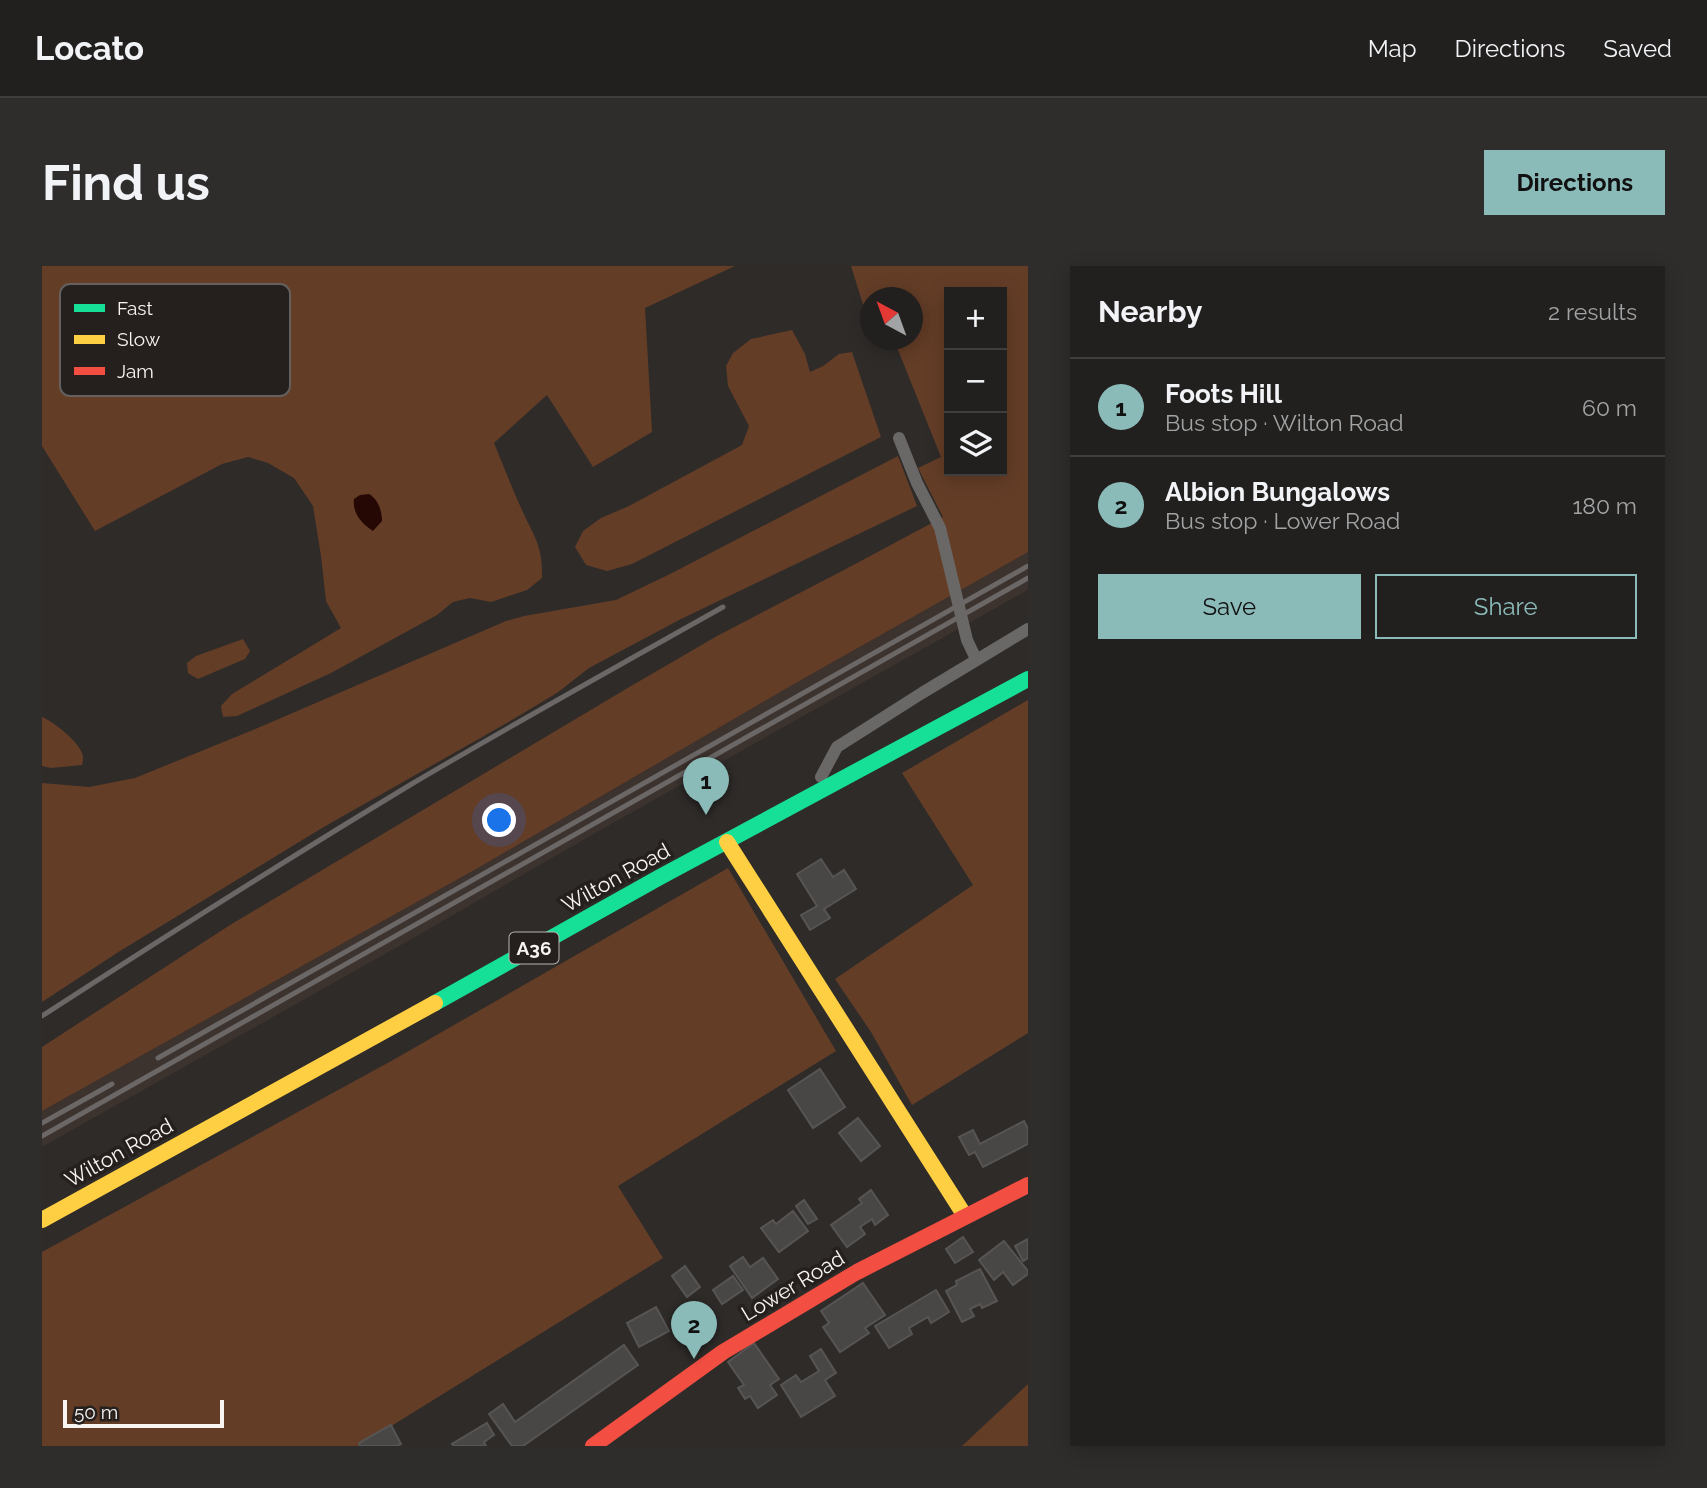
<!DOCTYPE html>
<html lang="en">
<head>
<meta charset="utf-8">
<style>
  body { margin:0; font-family:Raleway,sans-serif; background:#2e2d2c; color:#f1f3f6 }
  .controls { position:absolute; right:21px; top:21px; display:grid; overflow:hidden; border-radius:0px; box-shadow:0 4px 18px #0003 }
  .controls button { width:63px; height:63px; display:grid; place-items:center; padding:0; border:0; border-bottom:2px solid #3f3e3d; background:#22201f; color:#f1f3f6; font:35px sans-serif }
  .compass { position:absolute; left:818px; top:21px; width:63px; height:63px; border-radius:50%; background:#22201f; box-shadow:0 4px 18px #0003; rotate:319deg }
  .scale { position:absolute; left:21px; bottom:18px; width:161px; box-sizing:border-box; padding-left:7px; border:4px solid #f7f4f2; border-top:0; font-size:19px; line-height:24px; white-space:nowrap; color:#f7f4f2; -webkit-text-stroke:5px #25201e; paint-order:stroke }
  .you { position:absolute; left:458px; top:555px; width:24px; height:24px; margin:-18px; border:5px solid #fff; border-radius:50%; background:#1a73e8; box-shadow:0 0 0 10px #1a73e833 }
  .badge { display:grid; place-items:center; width:46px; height:46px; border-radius:50%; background:#8bbbb9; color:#111; font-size:23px; font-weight:700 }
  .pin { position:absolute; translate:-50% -58px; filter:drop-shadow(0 2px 4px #0008) }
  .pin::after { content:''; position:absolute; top:37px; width:24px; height:21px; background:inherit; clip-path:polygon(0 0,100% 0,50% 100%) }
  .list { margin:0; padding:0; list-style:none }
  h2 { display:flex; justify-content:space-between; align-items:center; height:91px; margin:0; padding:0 28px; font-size:30px }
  h2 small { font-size:23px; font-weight:400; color:#a2a3a4 }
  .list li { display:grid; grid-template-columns:46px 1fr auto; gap:21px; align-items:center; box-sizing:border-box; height:98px; padding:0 28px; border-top:2px solid #3f3e3d }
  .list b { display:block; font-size:26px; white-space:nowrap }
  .list p { margin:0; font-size:23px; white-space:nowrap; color:#a2a3a4 }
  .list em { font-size:23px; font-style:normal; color:#a2a3a4 }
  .actions { display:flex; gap:14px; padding:21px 28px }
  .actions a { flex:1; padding:16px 0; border:2px solid #8bbbb9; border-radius:0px; text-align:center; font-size:24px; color:#8bbbb9 }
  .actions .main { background:#8bbbb9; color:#111 }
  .icon { flex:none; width:38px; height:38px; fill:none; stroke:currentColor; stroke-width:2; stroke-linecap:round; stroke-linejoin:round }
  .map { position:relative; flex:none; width:986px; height:1180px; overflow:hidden; border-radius:0px }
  header { display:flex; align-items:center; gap:42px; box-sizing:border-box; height:98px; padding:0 35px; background:#22201f; border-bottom:2px solid #3f3e3d }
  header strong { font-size:33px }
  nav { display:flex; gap:38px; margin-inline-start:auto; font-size:24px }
  .intro { display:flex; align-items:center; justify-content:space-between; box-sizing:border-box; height:168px; padding:0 42px }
  h1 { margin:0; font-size:49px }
  .button { padding:18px 32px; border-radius:0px; background:#8bbbb9; color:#111; font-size:24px; font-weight:700 }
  main { display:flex; gap:42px; padding:0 42px }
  aside { flex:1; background:#22201f; border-radius:0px; box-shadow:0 4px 18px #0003 }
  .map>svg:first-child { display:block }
</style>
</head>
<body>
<header>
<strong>Locato</strong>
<nav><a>Map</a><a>Directions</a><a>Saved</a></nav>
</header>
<div class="intro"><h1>Find us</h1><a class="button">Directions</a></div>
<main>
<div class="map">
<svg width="986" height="1180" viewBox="0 0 986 1180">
  <rect width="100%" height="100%" fill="#2e2b29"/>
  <path fill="#3c322e" d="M986,286V324L555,566L366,675L0,881V845L436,602L752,418Z"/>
  <g fill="#643d27" fill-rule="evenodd">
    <path d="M0,0H693L603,42L610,166L551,201L505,129L452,177C461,199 470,222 480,244C492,271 501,279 500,312L485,324L449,336L428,332L411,336L395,349L289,407L195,450L181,451L179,440L190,428L299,362L284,335L279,290L271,240L252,212L226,197L206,191L180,198L53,265L0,180Z"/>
    <path d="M809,0H986V286L752,418L436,602L0,845V781L188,659L589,420L675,370L800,305L901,251L876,202L899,191L852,74H870V32H828V55L824,48ZM907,26H960V205H907Z"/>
    <path d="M750,64L763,88L768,106L781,100L797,88L810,86L839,171L590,298L565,305L544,299L533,281L541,265L559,252L587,240L700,179L707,160L686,120L684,100L691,87L709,73Z"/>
    <path d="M856,190L875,240L639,353L547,402L515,427L463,458L280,562L78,685L0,736V517L47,521L93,512L218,461L464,355L482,350L574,334L630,307Z"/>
    <path d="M201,373L208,385L203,393L156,413L146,407L145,397L154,390Z"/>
    <path d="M986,434V767L870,839L829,766L793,713L931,619L860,507Z"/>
    <path d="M0,451C12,456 36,475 40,487C42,491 41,495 40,499L9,502L0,500Z"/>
    <path d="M686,602L794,785L576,920L621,992L317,1180H0V986L351,794Z"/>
    <path d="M986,1118V1180H920Z"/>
  </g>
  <path fill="#250804" d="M327,228C336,233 340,245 340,255L331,265C320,258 310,247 312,233L318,229Z"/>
  <g fill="#494745" stroke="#575554" stroke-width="2">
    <path d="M779,593L791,611L802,604L814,623L782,643L788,652L768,664L759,649L775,640L755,608Z"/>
    <path d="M778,803L803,841L771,862L746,824Z"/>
    <path d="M816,852L838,880L819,895L797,867Z"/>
    <path d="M982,855L986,863V878L941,901L933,886L927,889L917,871L931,864L938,878Z"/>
    <path d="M829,924L846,949L833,959L830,953L818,961L823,968L805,981L789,959L820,937L817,933Z"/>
    <path d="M762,934L775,953L766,958L754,940Z"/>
    <path d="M751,945L766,965L737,986L719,962L731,954L734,958Z"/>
    <path d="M921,971L931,986L913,997L904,983Z"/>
    <path d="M986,973V992L981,995L973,980Z"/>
    <path d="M962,975L986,1005V1008L971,1019L961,1006L952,1014L937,994Z"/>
    <path d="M701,991L708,1001L721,992L736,1013L710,1032L688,1000Z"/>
    <path d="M643,1000L658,1021L645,1031L630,1010Z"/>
    <path d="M938,1003L955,1035L940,1042L938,1038L928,1043L932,1050L920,1056L904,1025L915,1019L914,1015Z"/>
    <path d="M691,1010L701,1024L680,1038L671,1024Z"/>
    <path d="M821,1017L843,1049L823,1062L827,1067L798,1086L781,1061L787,1057L779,1045Z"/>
    <path d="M894,1024L907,1046L889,1057L886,1051L867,1062L870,1068L847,1082L833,1060Z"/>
    <path d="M614,1041L627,1065L597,1081L585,1057Z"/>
    <path d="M712,1077L737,1113L728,1119L735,1129L716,1142L708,1130L703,1133L696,1122L702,1119L686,1096Z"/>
    <path d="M582,1079L596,1099L481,1180H470L447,1148L461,1138L473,1156Z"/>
    <path d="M779,1083L794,1107L783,1114L793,1130L759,1151L739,1119L754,1109L759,1116L777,1105L768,1090Z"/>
    <path d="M445,1157L452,1169L442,1176L444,1180H412L410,1178Z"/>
    <path d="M349,1159L359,1178L355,1180H318L317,1177Z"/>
  </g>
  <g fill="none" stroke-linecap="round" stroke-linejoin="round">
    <g stroke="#6a6867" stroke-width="12">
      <path d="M857,172L875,217L898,262L925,374L934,393"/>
      <path d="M779,511L795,481L880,427L986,363"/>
    </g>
    <path stroke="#16e098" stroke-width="16" d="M393,737L618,611L986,413"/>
    <g stroke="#ffcf43" stroke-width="16">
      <path d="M685,576L923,950"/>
      <path d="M0,954L393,737"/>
    </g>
    <path stroke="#f24e42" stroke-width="16" d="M551,1180L681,1086L815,1006L986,919"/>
    <g stroke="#6a6766" stroke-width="5">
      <path d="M0,750C122,671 244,594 368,519C471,458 576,400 681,341"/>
      <path d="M116,792L986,300"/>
      <path d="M0,857L70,818"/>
      <path d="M0,870L986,312"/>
    </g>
  </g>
  <g text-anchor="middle" stroke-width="7" stroke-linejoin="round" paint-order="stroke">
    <rect fill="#25201e" stroke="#b8b4b2" stroke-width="2" x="467.5" y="666.5" width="49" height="31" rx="5"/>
    <g font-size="19" font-weight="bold" fill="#f7f4f2">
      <text x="492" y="689">A36</text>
    </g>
    <g font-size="21" fill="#f7f4f2" stroke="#25201e">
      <text transform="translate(574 612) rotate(-29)" y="7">Wilton Road</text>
      <text transform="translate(77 887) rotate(-29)" y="7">Wilton Road</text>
      <text transform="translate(751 1020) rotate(-31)" y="7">Lower Road</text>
    </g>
  </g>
  <rect x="18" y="18" width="230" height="112" rx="10" fill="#25201e" stroke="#64605e" stroke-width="2"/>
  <rect x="32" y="38" width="31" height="8" fill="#16e098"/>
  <rect x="32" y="69" width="31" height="9" fill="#ffcf43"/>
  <rect x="32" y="101" width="31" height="8" fill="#f24e42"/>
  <g font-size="19" fill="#f7f4f2">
    <text x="75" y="49">Fast</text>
    <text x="75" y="80">Slow</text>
    <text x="75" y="112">Jam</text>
  </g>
</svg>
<div class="controls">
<button>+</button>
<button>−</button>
<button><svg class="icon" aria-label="layers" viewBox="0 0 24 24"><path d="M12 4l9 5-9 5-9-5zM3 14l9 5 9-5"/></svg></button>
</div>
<svg class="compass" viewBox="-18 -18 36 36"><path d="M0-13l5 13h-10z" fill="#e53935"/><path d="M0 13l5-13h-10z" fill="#a2a3a4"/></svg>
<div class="scale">50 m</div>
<div class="you"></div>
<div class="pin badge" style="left:664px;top:549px">1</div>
<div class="pin badge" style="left:652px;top:1093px">2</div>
</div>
<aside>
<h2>Nearby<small>2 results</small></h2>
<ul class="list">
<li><span class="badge">1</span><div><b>Foots Hill</b><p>Bus stop · Wilton Road</p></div><em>60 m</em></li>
<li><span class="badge">2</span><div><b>Albion Bungalows</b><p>Bus stop · Lower Road</p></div><em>180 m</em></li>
</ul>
<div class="actions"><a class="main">Save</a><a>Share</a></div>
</aside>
</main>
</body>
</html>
